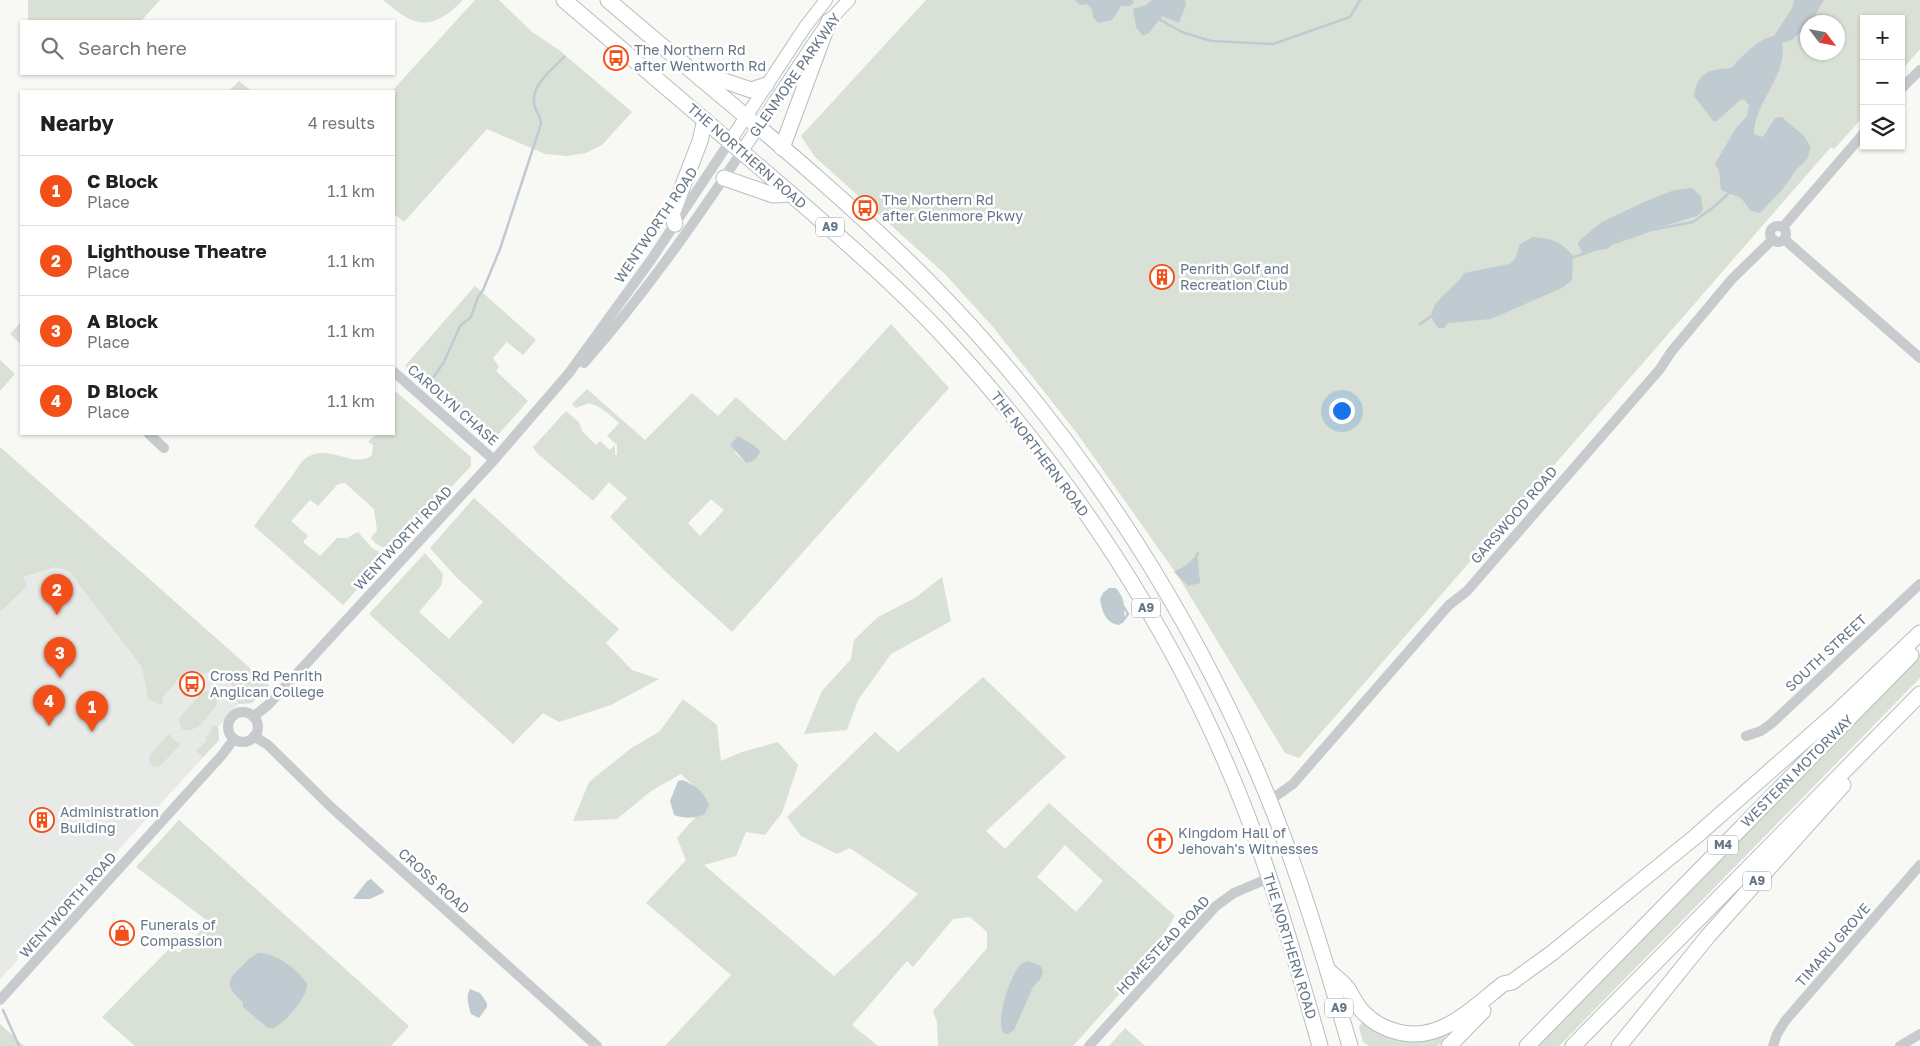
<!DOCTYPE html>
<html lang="en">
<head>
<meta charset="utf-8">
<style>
  body { margin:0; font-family:"Golos Text",sans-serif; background:#f2f2f2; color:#202124 }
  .controls { position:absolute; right:15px; top:15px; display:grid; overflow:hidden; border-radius:0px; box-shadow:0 1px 4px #0004 }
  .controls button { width:45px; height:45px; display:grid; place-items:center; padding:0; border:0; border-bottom:1px solid #e0e0e0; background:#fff; color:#202124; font:25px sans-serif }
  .compass { position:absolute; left:1800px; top:15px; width:45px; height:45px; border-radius:50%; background:#fff; box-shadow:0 1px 4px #0004; rotate:122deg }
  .you { position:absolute; left:1341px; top:410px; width:18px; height:18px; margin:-12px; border:4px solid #fff; border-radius:50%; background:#1a73e8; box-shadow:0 0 0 8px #1a73e833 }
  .badge { display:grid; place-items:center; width:32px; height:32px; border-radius:50%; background:#f35019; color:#fff; font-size:16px; font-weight:700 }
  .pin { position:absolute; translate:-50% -41px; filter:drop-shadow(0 1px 2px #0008) }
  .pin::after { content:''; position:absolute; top:26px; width:18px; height:15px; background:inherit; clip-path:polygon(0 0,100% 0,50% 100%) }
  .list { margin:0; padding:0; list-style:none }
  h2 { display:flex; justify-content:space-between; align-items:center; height:65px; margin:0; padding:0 20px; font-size:21px }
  h2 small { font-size:16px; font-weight:400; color:#757577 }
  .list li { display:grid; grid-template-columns:32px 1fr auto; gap:15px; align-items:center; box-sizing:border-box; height:70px; padding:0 20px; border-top:1px solid #e0e0e0 }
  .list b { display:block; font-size:19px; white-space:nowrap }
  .list p { margin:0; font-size:16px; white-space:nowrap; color:#757577 }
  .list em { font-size:16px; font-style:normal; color:#757577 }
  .icon { flex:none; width:28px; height:28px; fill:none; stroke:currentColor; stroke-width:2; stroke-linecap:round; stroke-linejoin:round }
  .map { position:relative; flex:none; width:1920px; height:1046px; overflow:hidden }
  .search { position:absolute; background:#fff; box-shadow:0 1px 4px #0004; left:20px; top:20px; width:375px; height:55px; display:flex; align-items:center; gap:12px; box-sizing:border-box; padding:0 18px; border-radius:0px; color:#757577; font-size:19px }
  .panel { position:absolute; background:#fff; box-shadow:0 1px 4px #0004; left:20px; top:90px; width:375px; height:345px; border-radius:0px }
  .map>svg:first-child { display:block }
</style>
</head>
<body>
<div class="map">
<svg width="1920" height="1046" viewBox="0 0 1920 1046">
  <rect width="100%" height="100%" fill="#f8f8f4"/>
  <path fill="#e8eae8" d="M0,447L269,685L252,703L239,704L218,727L219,740L32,944L26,945L18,954V960L0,979Z"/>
  <g fill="#d9e0d5" fill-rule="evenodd">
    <path d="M28,0H160L141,21H28Z"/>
    <path d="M383,0H463C431,32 416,28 383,0Z"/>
    <path d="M475,0H499L532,32L559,50L632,112L602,145L586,153L567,156L545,154L487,129L404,222L394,214V91H392Z"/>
    <path d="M926,0H1920V49L1901,71V19H1864V116L1834,149L1831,147L1299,758L1285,753L1178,576L1076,432L993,327L944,273L815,157L801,136ZM1808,22H1838V52H1808Z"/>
    <path d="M239,81L251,91H229Z"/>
    <path d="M475,286L536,340L523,355L507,342L493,358L499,367L496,371L528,401L495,438H487L405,366Z"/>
    <path d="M21,322V344L10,334Z"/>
    <path d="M891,324L949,388L732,632L667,573L610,517L627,498L609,482L593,501L537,453L533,447L566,411L579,422L582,431L596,445L600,441L610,450L615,445V455H617V445L607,436L619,423C609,414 602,407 589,403L576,408L572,404L587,389L645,440L692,393L718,416L736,397L785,441ZM738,436L752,444L750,463H746L735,453ZM711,499L724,510L700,536L688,523Z"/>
    <path d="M0,360L15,374L0,391Z"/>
    <path d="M394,390L471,457V466L392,551L376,544L371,538L377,530L374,509L345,483L338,484L318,506L310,500L291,521L308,536L303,542L320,556L337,538H347L358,532L372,548L387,556L343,605L254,526C266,510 279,493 292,476C296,471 300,462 306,458C327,442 355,470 372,455L373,445L368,442C375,433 384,434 394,434Z"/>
    <path d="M0,447L269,685L252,703L239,704C236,698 236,691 232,685C221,667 199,670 186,682L180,677L162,698L164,701L161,705L148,699L142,667L69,571L55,567L23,577L27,586L0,612Z"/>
    <path d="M474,498L619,629L606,643L632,670L659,679L611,705L559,722L543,713L513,744L369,614L425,553L443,574L441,586L419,612L449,639L483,602L456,577L430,548Z"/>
    <path d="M942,577L951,621L891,654L858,700L847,730L804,734L822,691L851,659L854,640L878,617L915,598Z"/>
    <path d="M1920,654V678L1559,1046H1535Z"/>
    <path d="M983,677L1066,757L986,831L1005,849L1049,803L1175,916L1141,970L1073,1046H938L937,1022L933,1011L987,948V932L970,917L953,919L913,967L907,961L852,1025L878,1046H665L731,975L646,903L686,860L677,838L698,814L706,798L681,774L651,791L617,819L573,821L589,782L630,749L660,731L683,699L717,725L721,761L742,752L778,742L798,765L782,813L765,835L746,832L736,856L704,865L834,976L877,936L918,894L850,848L837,854L801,836L787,817L875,732L898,752ZM1065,845L1103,881L1076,912L1037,877Z"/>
    <path d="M209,691L216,696L217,705C208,714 196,736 182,729L179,721L180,717L203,692Z"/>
    <path d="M215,725L218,727L219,740L203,757L196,751L207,740L205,738L212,730L210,727Z"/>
    <path d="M169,734L174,740L181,744L161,765L158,767L151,765L149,762L150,755Z"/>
    <path d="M179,820L409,1026L391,1046H135L102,1017L171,947L179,953L209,922L136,867Z"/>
    <path d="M1362,1022C1395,1046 1413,1042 1449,1032L1438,1046H1369L1363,1042L1359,1027Z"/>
    <path d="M0,1024L24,1046H0Z"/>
    <path d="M1125,1028L1145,1046H1109Z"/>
  </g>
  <g fill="#c0cbd1">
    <path d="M1075,0H1132L1134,2L1130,6H1121L1112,20L1099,23L1093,18L1092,9L1087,4L1080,5Z"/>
    <path d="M1152,0H1185L1186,5L1179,23L1162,16L1149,33L1143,36L1136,27L1133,9L1146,5Z"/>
    <path d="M1794,0H1824L1811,22H1808L1807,26L1792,40L1782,43C1788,76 1754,102 1754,134L1763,137L1775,118L1782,117L1804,136L1811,147L1807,159L1797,169L1782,190L1760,213L1751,211L1741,198L1721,190L1719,171L1715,164L1736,128L1747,116L1749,105L1744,99L1739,101L1717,121H1713L1694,96C1697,72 1710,69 1731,68C1743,56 1757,39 1774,36L1792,8Z"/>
    <path d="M1692,188L1701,196L1703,210L1697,216L1618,240L1607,249L1582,253L1578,244L1581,239L1602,222L1644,202L1674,190Z"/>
    <path d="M1533,237C1551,238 1562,242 1573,256L1572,280L1562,288L1491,319L1448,323L1444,328H1439C1416,307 1455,291 1464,273L1509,264L1515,259L1520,244Z"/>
    <path d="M738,436L752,444L760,451C758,457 753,463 746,463L730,445Z"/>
    <path d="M1195,557L1198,559L1200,583L1188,586L1174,572L1185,566Z"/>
    <path d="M1109,588H1116C1125,599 1125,607 1124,621L1119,625C1105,623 1102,611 1100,599L1103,593Z"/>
    <path d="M683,780C695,786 704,791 709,805L704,815C693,818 685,819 674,815L670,801L678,781Z"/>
    <path d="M371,879L384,891L383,893L370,899H353L367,881Z"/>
    <path d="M259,953C276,953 298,969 307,984C307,999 286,1021 273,1029L267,1027L243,1007V1002C228,989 224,982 240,968C246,962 251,956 259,953Z"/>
    <path d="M1028,961L1041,966L1043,973L1041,978L1033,987L1014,1030L1008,1034L1003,1033C996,1019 1010,975 1021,964C1022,964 1027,961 1028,961Z"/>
    <path d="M470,989L480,993L487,1003V1007L479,1018L471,1014C469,1006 465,997 470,989Z"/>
  </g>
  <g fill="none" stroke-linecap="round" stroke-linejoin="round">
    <g stroke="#c0cbd1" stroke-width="2.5">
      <path d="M1157,18L1182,32L1211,41L1273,44L1350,17L1360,0"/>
      <path d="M1614,243L1651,230L1693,222L1715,206L1731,191"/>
      <path d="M1571,258L1592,251"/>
      <path d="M1420,324L1433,315"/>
      <path d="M426,388L444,362L460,326L471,317L478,297L483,290L500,249L541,124C541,115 534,110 534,102C532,84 553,69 564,57"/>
      <path d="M1195,560L1198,553"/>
      <path d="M1122,622L1128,614L1124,607"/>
      <path d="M3,1010L19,1046"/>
    </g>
    <defs>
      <g id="major">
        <path d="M730,141L805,27L826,0"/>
        <path d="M742,151L817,38L829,21L849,0"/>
      </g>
      <g id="highway">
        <path d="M564,0C640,65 716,129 791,194C841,238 891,281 937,329C1068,469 1177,633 1246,812C1275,888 1298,968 1320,1046"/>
        <path d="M608,0C716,93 829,181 929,282C1082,438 1205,629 1282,833C1308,903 1329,974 1350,1046"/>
        <path d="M701,79L716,78L751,90L766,85"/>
        <path d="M782,148L829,21"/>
        <path d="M724,178L773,195L791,194"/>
        <path d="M675,224L672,214L700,141L705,120"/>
        <path d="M1328,970C1334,976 1343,982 1348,989C1353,997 1357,1007 1365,1014C1374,1023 1386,1029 1398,1032C1440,1043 1473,1008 1503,984L1512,982L1552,953L1695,837L1836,713L1920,633"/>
        <path d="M1449,1046L1483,1011"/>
        <path d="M1527,1046L1911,655"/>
        <path d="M1573,1046L1920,694"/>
        <path d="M1619,1046L1708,936L1843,785"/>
      </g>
    </defs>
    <use href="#major" stroke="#babec2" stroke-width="14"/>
    <use href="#highway" stroke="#b9bdc0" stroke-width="17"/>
    <g stroke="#c7cbce" stroke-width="10">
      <path d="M1901,89L1920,70"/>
      <circle cx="1778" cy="234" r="8"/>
      <path d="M1783,227L1864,133"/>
      <path d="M1784,239L1920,358"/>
      <path d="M584,363C643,296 693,225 742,151"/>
      <path d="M394,372L494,460"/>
      <path d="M149,434L164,448"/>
      <circle cx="243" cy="727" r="15"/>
      <path d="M253,717L268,705L494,460L569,373L651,260L730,141"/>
      <path d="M254,736L268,745L331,807L597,1046"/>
      <path d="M1746,736L1761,731L1772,723L1920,584"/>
      <path d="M1269,801L1293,784L1449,605L1467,591L1660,369L1671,352L1732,279L1773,239"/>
      <path d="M0,1000L222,755L234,739"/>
      <path d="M1089,1046L1216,906L1234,893L1269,878"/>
      <path d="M1773,1046L1777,1034L1785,1021L1920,865"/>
      <path d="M1900,1046L1920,1034"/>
    </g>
    <use href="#major" stroke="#fff" stroke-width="12"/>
    <use href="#highway" stroke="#fff" stroke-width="15"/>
  </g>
  <defs>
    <symbol id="bus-ring" viewBox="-11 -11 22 22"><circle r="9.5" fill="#fff" stroke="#f35019" stroke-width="1.5"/><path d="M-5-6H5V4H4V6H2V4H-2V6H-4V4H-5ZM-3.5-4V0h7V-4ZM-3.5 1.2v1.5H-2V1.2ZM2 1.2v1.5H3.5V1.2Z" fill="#f35019"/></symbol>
    <symbol id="building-ring" viewBox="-11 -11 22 22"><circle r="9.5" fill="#fff" stroke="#f35019" stroke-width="1.5"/><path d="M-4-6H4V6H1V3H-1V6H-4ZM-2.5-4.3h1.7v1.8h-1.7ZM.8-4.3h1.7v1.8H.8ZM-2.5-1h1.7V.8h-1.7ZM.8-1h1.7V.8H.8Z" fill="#f35019"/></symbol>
    <symbol id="church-ring" viewBox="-11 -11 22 22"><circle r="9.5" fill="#fff" stroke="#f35019" stroke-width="1.5"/><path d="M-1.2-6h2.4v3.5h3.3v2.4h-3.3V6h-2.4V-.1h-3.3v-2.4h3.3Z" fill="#f35019"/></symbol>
    <symbol id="shop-ring" viewBox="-11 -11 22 22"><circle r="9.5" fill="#fff" stroke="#f35019" stroke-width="1.5"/><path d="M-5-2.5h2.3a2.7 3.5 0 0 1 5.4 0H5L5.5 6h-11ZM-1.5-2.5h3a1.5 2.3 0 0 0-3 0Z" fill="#f35019"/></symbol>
  </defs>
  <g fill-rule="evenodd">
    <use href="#bus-ring" x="602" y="44" width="28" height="28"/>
    <use href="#bus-ring" x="851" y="194" width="28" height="28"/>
    <use href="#building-ring" x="1148" y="263" width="28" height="28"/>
    <use href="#bus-ring" x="178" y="670" width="28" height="28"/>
    <use href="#building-ring" x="28" y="806" width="28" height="28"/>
    <use href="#church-ring" x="1146" y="827" width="28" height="28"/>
    <use href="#shop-ring" x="108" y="919" width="28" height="28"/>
  </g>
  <g text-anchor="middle" stroke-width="5" stroke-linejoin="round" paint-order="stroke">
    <g fill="#fff" stroke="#92a0ac" stroke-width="1">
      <rect x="816" y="217.5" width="28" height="19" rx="4"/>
      <rect x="1132" y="598.5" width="28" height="19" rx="4"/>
      <rect x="1708" y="835.5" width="30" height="19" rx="4"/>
      <rect x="1743" y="871.5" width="28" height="19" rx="4"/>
      <rect x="1325" y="998.5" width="28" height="19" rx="4"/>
    </g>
    <g font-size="12" font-weight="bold" fill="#647788">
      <text x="830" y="231">A9</text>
      <text x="1146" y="612">A9</text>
      <text x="1723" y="849">M4</text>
      <text x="1757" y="885">A9</text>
      <text x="1339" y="1012">A9</text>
    </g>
    <g font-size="14" fill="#647788" stroke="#fff" text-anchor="start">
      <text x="634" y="55">The Northern Rd<tspan x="634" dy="16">after Wentworth Rd</tspan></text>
      <text x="882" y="205">The Northern Rd<tspan x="882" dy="16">after Glenmore Pkwy</tspan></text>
      <text x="1180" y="274">Penrith Golf and<tspan x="1180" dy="16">Recreation Club</tspan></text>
      <text x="210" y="681">Cross Rd Penrith<tspan x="210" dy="16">Anglican College</tspan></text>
      <text x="60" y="817">Administration<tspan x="60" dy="16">Building</tspan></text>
      <text x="1178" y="838">Kingdom Hall of<tspan x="1178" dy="16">Jehovah's Witnesses</tspan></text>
      <text x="140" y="930">Funerals of<tspan x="140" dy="16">Compassion</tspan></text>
    </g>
    <g font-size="14" fill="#647788" stroke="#fff">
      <text transform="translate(795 75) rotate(-55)" y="5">GLENMORE PARKWAY</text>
      <text transform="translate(747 156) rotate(41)" y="5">THE NORTHERN ROAD</text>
      <text transform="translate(656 225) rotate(-56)" y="5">WENTWORTH ROAD</text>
      <text transform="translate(453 405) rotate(41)" y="5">CAROLYN CHASE</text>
      <text transform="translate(1040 454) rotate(53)" y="5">THE NORTHERN ROAD</text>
      <text transform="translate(1514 515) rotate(-49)" y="5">GARSWOOD ROAD</text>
      <text transform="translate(403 538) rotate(-47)" y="5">WENTWORTH ROAD</text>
      <text transform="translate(1826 653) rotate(-43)" y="5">SOUTH STREET</text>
      <text transform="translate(1797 771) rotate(-45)" y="5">WESTERN MOTORWAY</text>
      <text transform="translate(434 881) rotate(42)" y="5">CROSS ROAD</text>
      <text transform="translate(68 905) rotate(-48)" y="5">WENTWORTH ROAD</text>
      <text transform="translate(1163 945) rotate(-47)" y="5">HOMESTEAD ROAD</text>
      <text transform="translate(1833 945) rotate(-49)" y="5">TIMARU GROVE</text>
      <text transform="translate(1290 946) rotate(73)" y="5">THE NORTHERN ROAD</text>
    </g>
  </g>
</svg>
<div class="controls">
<button>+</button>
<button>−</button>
<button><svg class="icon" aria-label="layers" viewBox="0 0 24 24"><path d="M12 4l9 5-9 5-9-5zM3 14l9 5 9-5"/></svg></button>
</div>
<svg class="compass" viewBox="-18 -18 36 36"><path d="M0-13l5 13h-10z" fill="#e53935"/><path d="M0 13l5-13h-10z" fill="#757577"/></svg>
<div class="you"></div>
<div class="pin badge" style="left:92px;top:732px">1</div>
<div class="pin badge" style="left:57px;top:615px">2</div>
<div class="pin badge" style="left:60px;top:678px">3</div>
<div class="pin badge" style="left:49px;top:726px">4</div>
<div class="search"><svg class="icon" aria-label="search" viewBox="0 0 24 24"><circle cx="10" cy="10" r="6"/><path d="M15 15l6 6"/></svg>Search here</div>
<section class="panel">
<h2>Nearby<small>4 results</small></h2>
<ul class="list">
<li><span class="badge">1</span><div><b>C Block</b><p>Place</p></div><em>1.1 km</em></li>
<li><span class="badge">2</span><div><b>Lighthouse Theatre</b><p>Place</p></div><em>1.1 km</em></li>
<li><span class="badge">3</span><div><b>A Block</b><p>Place</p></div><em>1.1 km</em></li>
<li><span class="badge">4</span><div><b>D Block</b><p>Place</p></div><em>1.1 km</em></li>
</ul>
</section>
</div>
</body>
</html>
